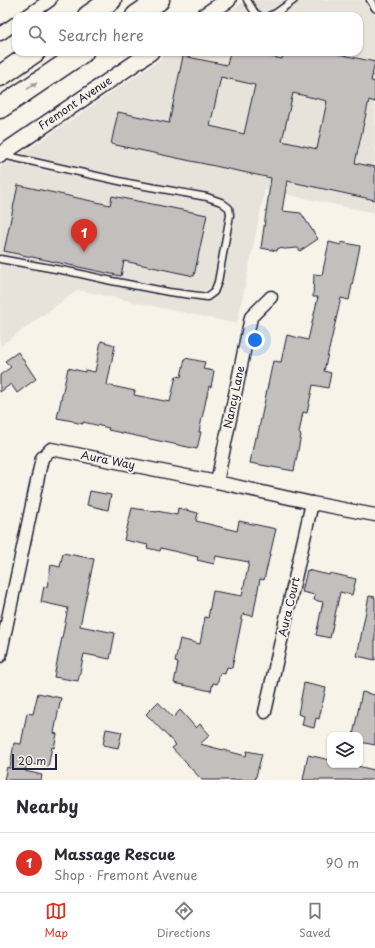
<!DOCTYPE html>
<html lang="en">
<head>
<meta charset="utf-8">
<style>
  body { margin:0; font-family:"Playpen Sans",sans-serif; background:#f7f7f7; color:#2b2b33 }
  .controls { position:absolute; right:12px; bottom:12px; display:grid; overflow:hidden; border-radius:8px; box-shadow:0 1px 3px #0004 }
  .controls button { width:36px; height:36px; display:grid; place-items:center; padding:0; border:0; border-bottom:1px solid #e1e1e2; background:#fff; color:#2b2b33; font:20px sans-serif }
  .scale { position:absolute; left:12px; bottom:10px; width:45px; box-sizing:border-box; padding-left:4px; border:2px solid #22223b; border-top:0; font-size:11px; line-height:14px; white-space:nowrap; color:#22223b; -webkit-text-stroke:3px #f7f3e8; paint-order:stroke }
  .you { position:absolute; left:255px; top:340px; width:14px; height:14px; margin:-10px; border:3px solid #fff; border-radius:50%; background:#1a73e8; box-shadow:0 0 0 6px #1a73e833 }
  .badge { display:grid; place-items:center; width:26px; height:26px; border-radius:50%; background:#d93025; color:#fff; font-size:13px; font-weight:700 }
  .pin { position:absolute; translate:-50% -33px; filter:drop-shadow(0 1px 2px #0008) }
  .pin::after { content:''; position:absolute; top:21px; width:14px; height:12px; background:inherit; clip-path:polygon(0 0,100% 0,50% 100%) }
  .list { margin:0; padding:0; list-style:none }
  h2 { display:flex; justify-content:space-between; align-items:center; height:52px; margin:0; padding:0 16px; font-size:17px }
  h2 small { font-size:13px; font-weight:400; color:#7c7c81 }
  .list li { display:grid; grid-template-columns:26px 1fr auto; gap:12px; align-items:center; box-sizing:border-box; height:60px; padding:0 16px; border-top:1px solid #e1e1e2 }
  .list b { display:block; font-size:15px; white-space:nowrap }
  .list p { margin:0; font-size:13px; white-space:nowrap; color:#7c7c81 }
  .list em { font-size:13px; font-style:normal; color:#7c7c81 }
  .icon { flex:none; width:22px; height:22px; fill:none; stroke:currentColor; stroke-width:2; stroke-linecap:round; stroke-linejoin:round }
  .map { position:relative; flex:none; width:375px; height:780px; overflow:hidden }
  .search { position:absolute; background:#fff; box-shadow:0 1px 3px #0004; left:12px; right:12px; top:12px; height:44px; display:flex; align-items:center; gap:10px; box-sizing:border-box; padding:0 14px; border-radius:12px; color:#7c7c81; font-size:15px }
  .sheet { height:112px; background:#fff }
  nav { display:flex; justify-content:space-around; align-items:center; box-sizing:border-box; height:56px; border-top:1px solid #e1e1e2; background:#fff; font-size:11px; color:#7c7c81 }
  nav a { display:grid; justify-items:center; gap:2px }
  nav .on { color:#d93025 }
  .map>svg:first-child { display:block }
</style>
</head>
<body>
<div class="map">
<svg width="375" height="780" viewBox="0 0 375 780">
  <rect width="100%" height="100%" fill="#f7f3e8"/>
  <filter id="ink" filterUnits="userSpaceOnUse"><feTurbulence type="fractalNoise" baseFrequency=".025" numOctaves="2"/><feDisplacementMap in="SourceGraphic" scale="8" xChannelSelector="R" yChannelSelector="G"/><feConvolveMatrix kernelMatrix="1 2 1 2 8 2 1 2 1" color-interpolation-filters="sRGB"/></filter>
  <g filter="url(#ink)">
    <path fill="#e7e3db" d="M246,0H375V213L265,190L237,324L78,290L0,346V167L42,140L170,52H359V16H223Z"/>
    <g fill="#c2bfbd" stroke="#22223b" fill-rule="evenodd">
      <path d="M230,52H248L282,59L284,52H329L375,62L371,81L375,82V102L369,100L355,163L375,167V200L287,181L282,211L301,213L318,239L300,251L298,248L285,249L278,248L277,251L261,248L271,178L111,144L118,112L169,123L183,56L227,65ZM221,77L255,85L244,134L210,126ZM293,93L327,101L317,149L282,141Z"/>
      <path d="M18,185L110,205L112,196L207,215L194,276L124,261L121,276L4,251Z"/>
      <path d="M329,242L341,245V242L360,246L349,300L341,298L324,371L331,373L328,388L313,385L307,413L303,412L299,433L301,435L294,471L250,463L255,437L257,438L273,361L281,362L287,335L308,340L318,297H313L314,274L322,275Z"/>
      <path d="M101,341L115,345L107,385L135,391L134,395L170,402L176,376L181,377L185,358L205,362L203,369L214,371L211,387L209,386L199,432H201L197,449L108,430L109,428L83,422V424L74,422L73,421L57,418L68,368L85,372V370L95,372Z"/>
      <path d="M18,352L36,379L17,393L11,384L0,392V375L11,367L5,361Z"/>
      <path d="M90,491L111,495L108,510L87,505Z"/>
      <path d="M132,508L157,512V511L177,515L178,508L198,513L196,521L237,531L239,521L276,529L264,580L260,579L253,616L243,614L232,668L227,667L225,674L220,673L217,684L213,683L211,691L174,683L178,663L175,662L180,639L200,644L205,617L208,618L213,591L242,596L249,562L216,556L214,564L197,560L198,557L161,548L160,551L147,548L148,545L124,540Z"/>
      <path d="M63,553L94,559L80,626L115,633L110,659L84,654L78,681L54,677L68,608L41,602L44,586L47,587L51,565L60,567Z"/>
      <path d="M307,570L329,575L330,573L356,579L352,595L340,592L330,638L316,635L323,602L314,600L315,595L302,592Z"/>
      <path d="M369,596L375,597V660L357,656Z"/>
      <path d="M304,683L326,688L319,719L316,718L314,728L302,725L304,716L298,714Z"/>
      <path d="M362,692L375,695V745L360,742V735H353Z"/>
      <path d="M38,693L61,698L54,733L57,734L54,748L52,747L48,767L27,763L25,771L42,775L41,780H4L7,767L10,768L14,743L21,744L27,713L33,714Z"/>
      <path d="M158,702L173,718L180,710L196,728L200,724L210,735L200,744L246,756L247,751L262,754L255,780H202L172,748L176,745L146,714Z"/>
      <path d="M106,729L122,732L118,748L103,745Z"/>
      <path d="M308,755L330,760V765H353L374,770L372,780H303Z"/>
    </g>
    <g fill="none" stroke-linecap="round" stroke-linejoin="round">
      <defs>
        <g id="service">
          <path d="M247,0L255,13L260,16"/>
          <path d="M370,0L375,8"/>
          <path d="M269,16L276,13L294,0"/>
          <path d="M0,259L72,272L112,281L169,292L207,297L214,292L218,282L230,215L229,208L221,202L207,197L128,183L3,155"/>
        </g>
        <g id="minor">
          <path d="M27,16L50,0"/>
          <path d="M0,34L16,23"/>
          <path d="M217,482L251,317L271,297"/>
          <path d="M0,656L42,458L51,449L217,482L312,503L375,515"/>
          <path d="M265,712L312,503"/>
        </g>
        <g id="tertiary">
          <path d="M204,16L228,0"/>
          <path d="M0,155L151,52"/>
        </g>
        <g id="trunk">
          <path d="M88,16L111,0"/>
          <path d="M136,16L159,0"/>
          <path d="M0,76L35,52"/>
          <path d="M0,108L83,52"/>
        </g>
      </defs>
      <use href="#service" stroke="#22223b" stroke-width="9"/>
      <use href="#minor" stroke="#22223b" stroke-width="15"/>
      <use href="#tertiary" stroke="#22223b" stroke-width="18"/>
      <use href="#trunk" stroke="#22223b" stroke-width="23"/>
      <use href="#service" stroke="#f7f3e8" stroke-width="6"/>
      <use href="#minor" stroke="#f7f3e8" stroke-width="12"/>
      <use href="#tertiary" stroke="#f7f3e8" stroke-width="15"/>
      <use href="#trunk" stroke="#f7f3e8" stroke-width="20"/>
    </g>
    <defs><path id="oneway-solid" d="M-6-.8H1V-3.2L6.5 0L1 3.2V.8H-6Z"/></defs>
    <use fill="#97959a" href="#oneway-solid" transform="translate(32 86) rotate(-34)"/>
  </g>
  <g text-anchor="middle" stroke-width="3.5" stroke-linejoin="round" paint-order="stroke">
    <g font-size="11" fill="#22223b" stroke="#f7f3e8">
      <text transform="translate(75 103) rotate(-34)" y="4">Fremont Avenue</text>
      <text transform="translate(234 397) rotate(-78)" y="4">Nancy Lane</text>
      <text transform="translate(108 460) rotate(11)" y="4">Aura Way</text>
      <text transform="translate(289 607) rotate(-77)" y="4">Aura Court</text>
    </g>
  </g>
</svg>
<div class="controls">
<button><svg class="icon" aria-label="layers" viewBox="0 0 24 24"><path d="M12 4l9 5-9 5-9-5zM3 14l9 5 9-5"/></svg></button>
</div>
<div class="scale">20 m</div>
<div class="you"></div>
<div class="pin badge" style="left:84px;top:252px">1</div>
<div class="search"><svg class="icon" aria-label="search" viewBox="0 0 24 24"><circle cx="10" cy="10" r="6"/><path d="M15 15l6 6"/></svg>Search here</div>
</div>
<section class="sheet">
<h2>Nearby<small></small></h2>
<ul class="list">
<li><span class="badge">1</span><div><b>Massage Rescue</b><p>Shop · Fremont Avenue</p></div><em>90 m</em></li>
</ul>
</section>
<nav>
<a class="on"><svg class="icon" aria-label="map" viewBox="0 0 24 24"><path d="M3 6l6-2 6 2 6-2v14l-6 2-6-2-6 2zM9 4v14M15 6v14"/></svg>Map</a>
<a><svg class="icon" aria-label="directions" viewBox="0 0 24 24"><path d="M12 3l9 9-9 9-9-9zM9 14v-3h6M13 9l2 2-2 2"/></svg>Directions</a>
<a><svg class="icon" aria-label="saved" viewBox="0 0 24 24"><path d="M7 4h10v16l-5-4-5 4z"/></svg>Saved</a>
</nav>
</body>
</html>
